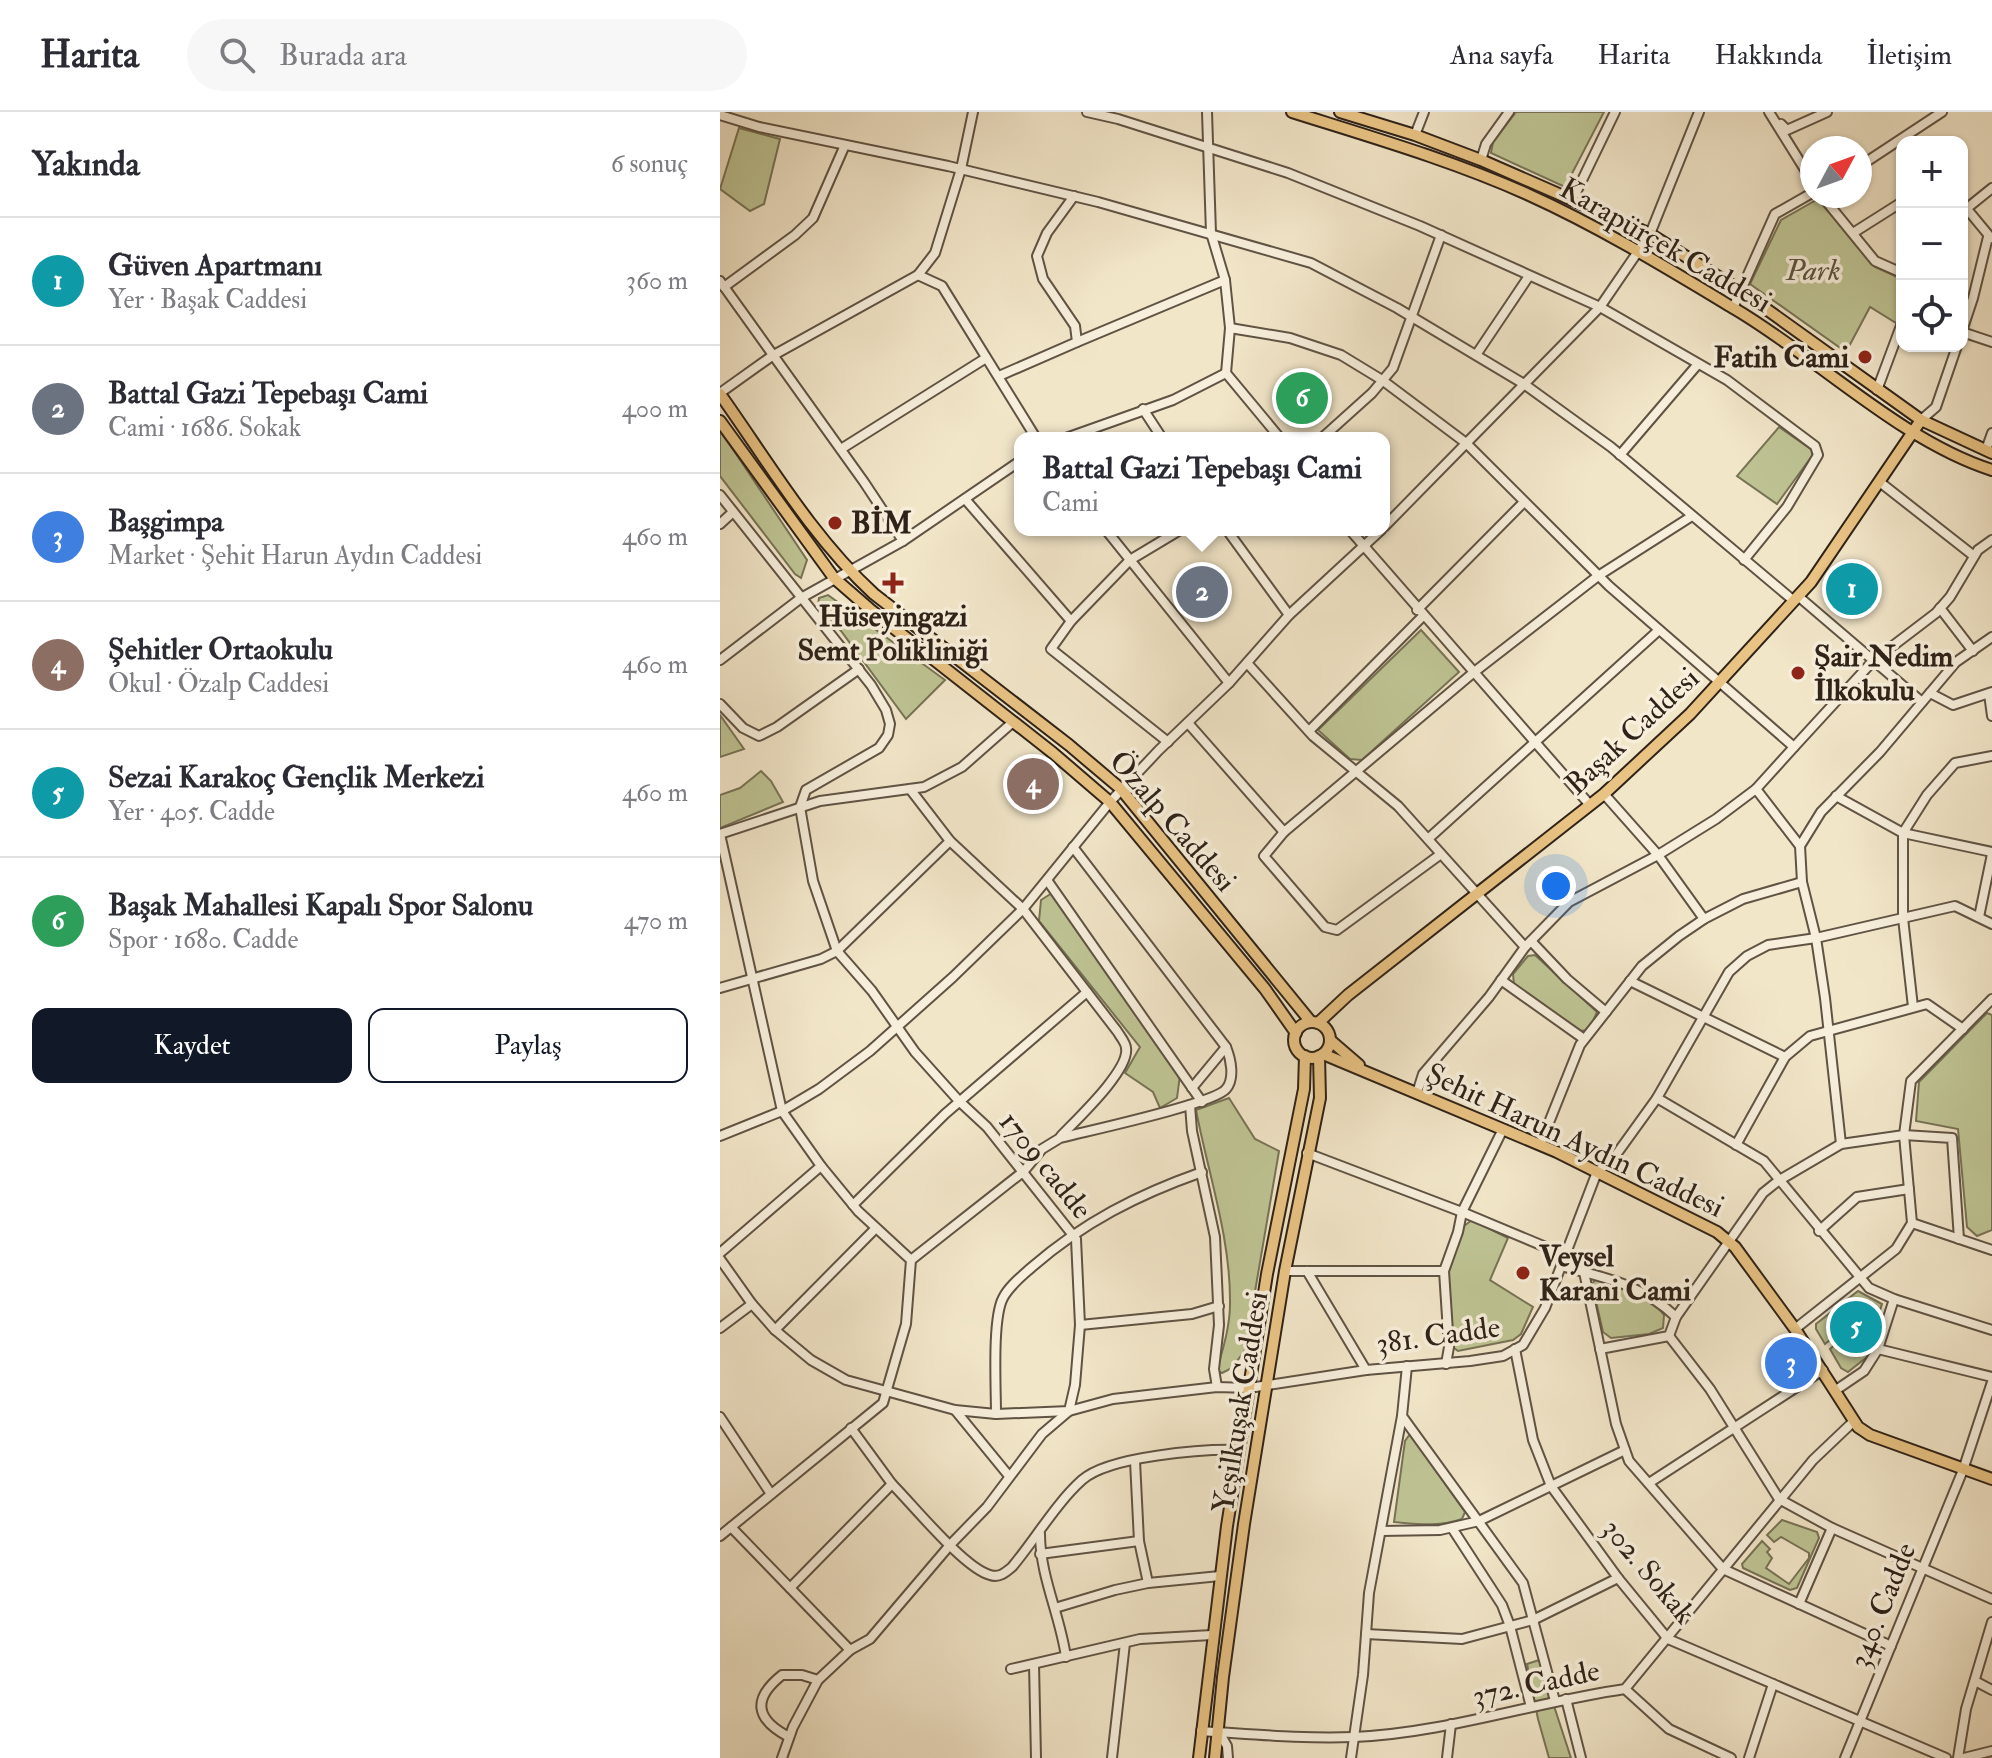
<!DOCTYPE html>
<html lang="tr">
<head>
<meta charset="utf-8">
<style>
  body { margin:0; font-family:"IM FELL Double Pica",serif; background:#f7f7f7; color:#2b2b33 }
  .controls { position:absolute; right:24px; top:24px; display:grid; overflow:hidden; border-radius:16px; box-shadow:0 2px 6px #0004 }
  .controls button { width:72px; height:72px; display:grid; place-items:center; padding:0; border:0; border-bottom:2px solid #e1e1e2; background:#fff; color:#2b2b33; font:40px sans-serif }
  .compass { position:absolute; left:1080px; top:24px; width:72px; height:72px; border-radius:50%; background:#fff; box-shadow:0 2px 6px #0004; rotate:49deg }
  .you { position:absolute; left:836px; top:774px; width:28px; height:28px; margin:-20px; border:6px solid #fff; border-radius:50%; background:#1a73e8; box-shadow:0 0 0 12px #1a73e833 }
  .badge { display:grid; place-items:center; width:52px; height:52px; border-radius:50%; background:#111827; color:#fff; font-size:26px; font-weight:700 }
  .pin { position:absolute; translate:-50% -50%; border:4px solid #fff; box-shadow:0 2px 8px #0006 }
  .popup { position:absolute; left:294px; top:320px; width:376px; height:104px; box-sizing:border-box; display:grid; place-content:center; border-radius:16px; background:#fff; filter:drop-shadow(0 2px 6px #0005); font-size:26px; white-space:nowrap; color:#7c7c81 }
  .popup b { font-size:30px; color:#2b2b33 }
  .popup::after { content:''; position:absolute; left:50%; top:100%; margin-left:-16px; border:16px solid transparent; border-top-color:#fff }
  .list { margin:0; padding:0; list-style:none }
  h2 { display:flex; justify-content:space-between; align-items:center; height:104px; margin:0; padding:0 32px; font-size:34px }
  h2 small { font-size:26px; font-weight:400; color:#7c7c81 }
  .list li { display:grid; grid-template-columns:52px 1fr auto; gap:24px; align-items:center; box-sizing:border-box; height:128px; padding:0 32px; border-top:2px solid #e1e1e2 }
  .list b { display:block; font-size:30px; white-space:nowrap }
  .list p { margin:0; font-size:26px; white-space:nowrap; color:#7c7c81 }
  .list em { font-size:26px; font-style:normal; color:#7c7c81 }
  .actions { display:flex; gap:16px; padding:24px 32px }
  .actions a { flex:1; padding:18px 0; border:2px solid #111827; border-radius:16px; text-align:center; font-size:28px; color:#111827 }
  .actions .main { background:#111827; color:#fff }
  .icon { flex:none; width:44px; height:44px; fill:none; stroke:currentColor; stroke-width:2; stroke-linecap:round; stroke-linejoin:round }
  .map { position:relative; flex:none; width:1272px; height:1646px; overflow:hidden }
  header { display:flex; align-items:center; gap:48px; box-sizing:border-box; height:112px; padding:0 40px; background:#fff; border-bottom:2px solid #e1e1e2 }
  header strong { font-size:38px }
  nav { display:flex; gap:44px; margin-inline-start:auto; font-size:28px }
  .search { width:560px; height:72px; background:#f7f7f7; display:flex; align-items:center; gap:20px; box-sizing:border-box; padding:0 28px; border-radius:44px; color:#7c7c81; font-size:30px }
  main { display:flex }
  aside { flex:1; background:#fff }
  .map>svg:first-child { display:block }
</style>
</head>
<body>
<header>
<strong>Harita</strong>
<div class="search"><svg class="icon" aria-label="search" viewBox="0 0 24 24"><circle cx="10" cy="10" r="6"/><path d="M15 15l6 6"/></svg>Burada ara</div>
<nav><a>Ana sayfa</a><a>Harita</a><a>Hakkında</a><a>İletişim</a></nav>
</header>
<main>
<aside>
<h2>Yakında<small>6 sonuç</small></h2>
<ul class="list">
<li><span class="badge" style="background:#0f9aa8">1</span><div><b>Güven Apartmanı</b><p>Yer · Başak Caddesi</p></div><em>360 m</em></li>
<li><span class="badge" style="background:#6b7280">2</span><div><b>Battal Gazi Tepebaşı Cami</b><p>Cami · 1686. Sokak</p></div><em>400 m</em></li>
<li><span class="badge" style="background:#3f7fe0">3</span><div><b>Başgimpa</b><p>Market · Şehit Harun Aydın Caddesi</p></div><em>460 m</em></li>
<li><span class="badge" style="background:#8d6e63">4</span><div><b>Şehitler Ortaokulu</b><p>Okul · Özalp Caddesi</p></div><em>460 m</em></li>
<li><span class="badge" style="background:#0f9aa8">5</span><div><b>Sezai Karakoç Gençlik Merkezi</b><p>Yer · 405. Cadde</p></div><em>460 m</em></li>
<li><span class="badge" style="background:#2e9e5b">6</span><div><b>Başak Mahallesi Kapalı Spor Salonu</b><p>Spor · 1680. Cadde</p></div><em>470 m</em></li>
</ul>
<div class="actions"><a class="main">Kaydet</a><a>Paylaş</a></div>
</aside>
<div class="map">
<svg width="1272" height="1646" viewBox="0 0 1272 1646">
  <rect width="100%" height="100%" fill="#f2e6c9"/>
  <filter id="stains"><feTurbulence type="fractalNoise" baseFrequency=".0025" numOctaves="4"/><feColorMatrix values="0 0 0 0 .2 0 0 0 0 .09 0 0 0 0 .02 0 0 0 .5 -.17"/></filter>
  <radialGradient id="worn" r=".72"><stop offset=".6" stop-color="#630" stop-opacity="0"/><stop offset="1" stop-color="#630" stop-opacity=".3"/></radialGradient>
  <g fill="#bfc494" stroke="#777356" stroke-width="2">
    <path d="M796,0H884L845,75L771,41L773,30Z"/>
    <path d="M19,16L60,27L44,92L30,99L0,77Z"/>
    <path d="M1098,87L1155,155L1182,167V195L1176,211L1150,195L1126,240L1030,172L1061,108Z"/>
    <path d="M1059,315L1092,338V344L1057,392L1017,364Z"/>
    <path d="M0,318L87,448L81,466L75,462L0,364Z"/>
    <path d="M108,483L225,568L186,607L121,519L98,493L99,486Z"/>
    <path d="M701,518L739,560L642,648L630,647L598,618Z"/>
    <path d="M0,603L24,637L0,645Z"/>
    <path d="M41,659L51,669L63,690L0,716V683L20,676Z"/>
    <path d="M332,781L460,963L457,986L440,996L433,980L405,961L420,935L319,809L321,788Z"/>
    <path d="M815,843L877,900L869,918L859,919L794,873L793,862L808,844Z"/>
    <path d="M1267,901L1272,903V1118L1257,1124L1247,1115L1238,1017L1196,1009L1199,970Z"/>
    <path d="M509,986L535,1027L559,1039L525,1238L512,1256L502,1261L497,1258C503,1237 510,1214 510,1192C511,1127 488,1061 476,998Z"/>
    <path d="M752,1108L788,1126L770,1168L813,1195L801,1222L793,1228L738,1239L734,1236L728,1162L744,1114Z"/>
    <path d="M876,1167C900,1172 930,1183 944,1203L943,1216L929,1222L891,1226L883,1220L872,1172Z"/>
    <path d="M1138,1179L1162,1192L1154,1217L1133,1192L1116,1207L1122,1218L1105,1232L1096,1217V1212Z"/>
    <path d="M1127,1222L1141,1238L1152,1227L1147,1245L1128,1260L1121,1256L1110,1237Z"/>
    <path d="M690,1322L745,1400L742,1407C719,1415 698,1412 674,1410L685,1329Z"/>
    <path d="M1062,1408L1097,1420L1099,1426L1077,1476L1070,1478L1023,1456L1022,1452L1042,1429L1050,1437L1047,1440L1052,1446L1046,1456L1069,1472L1089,1446V1441L1061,1425L1054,1430L1047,1423Z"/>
    <path d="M819,1548L851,1646H829L818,1607L807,1552Z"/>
  </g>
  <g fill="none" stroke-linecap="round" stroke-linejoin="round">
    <defs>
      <g id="minor">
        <path d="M367,0L398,7L568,61L700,114L880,195L1007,268L1095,334L1098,343L1067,395L1024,448"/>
        <path d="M487,0L491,121L505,168L510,216L506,261L560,326"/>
        <path d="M1049,0L1092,69"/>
        <path d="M0,3L39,15L228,54L378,90L591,151L677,196L804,272L891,335L1074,489"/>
        <path d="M1061,12L1067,18L1107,0"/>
        <path d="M695,23L704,0"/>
        <path d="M761,48L766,32L789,0"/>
        <path d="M1140,54L1222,0"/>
        <path d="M1102,84L1155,149L1182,161"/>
        <path d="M852,89L895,0"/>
        <path d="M1242,91L1271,126"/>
        <path d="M1246,97L1272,76"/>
        <path d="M1133,121L1182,90"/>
        <path d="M198,163L215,141L241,57L253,0"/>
        <path d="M0,169L144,370L183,429"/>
        <path d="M4,175L75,123L93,106L125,33"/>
        <path d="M1013,196L1055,102L1092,81"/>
        <path d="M510,216L570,226L621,243L662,268L746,331L889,474L1074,635L1153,549L1216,501L1230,485L1258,438L1272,428"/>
        <path d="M1242,219L1253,186L1268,125"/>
        <path d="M1242,220L1272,230"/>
        <path d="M357,230L505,168"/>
        <path d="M756,243L809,164"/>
        <path d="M279,264L357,230L355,214L323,167L317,144L327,121L354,84"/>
        <path d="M1157,278L1182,211"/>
        <path d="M0,281L52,244L198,163L222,174L316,326"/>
        <path d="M423,297L442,326"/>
        <path d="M1201,308L1216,295L1237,234"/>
        <path d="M346,326L453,288L506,261"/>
        <path d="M602,326L652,281L673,256L721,123"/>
        <path d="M121,337L266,246"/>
        <path d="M1266,338L1272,321"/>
        <path d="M900,343L978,252"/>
        <path d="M1161,371L1254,444"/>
        <path d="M0,383L151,573L166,598L170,612L168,623L159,636L86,678L80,695L93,769L117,839L152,879L195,940L239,989L267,1015L356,1127L360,1213L355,1273L349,1299L276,1302L235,1298L126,1268L91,1248L55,1218L32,1192L0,1147"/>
        <path d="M245,387L351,509"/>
        <path d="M0,412L13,400"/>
        <path d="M664,415L880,195L930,122L979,0"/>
        <path d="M386,418L509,571"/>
        <path d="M507,418L569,503"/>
        <path d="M630,418L870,693"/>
        <path d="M1078,484L1202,590"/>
        <path d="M1220,496L1253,539"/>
        <path d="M697,498L804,390"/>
        <path d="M0,548L81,486L183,429L300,349"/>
        <path d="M527,551L593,624L678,694L805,835L769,885L703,962L697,981"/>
        <path d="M1210,581L1233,593L1272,580"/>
        <path d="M1269,582L1272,604"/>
        <path d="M0,592L23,616L39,624L57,615L139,557"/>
        <path d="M468,611L564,720"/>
        <path d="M589,619L703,504"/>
        <path d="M448,630L331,537L351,509L410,448L460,418"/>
        <path d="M190,677L230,729L303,797L397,919C400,924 406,931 406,936C410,958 356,1008 341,1024"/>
        <path d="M1036,677L1080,734L1082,770L1096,826L1105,886L1121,1032"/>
        <path d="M884,682L938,743L984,807"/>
        <path d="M1116,684L1183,721L1272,740"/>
        <path d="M0,722L100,689L204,675L242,655L293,610"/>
        <path d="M708,727L939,518"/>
        <path d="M1080,734L1101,700L1160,640L1236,550L1272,525"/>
        <path d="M721,742L617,818L605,815L544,744L564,720L753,561L878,464L972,404"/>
        <path d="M327,768L482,990"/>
        <path d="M1259,805L1272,742"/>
        <path d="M811,829L847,867L886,900"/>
        <path d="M805,835L849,790L938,743L996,707L1036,677L1074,635"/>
        <path d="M781,868L864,927"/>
        <path d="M910,869L1065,945"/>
        <path d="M0,876L101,847L117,839L230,729"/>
        <path d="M1193,895L1183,806V721L1207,683L1235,651L1272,644"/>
        <path d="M472,976L506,935"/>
        <path d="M937,986L1044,1049L1149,1176L1174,1187L1272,1218"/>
        <path d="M470,993L472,1019L495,1125L499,1213L494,1257L497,1275"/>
        <path d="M0,1024L62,999L99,977L150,939L233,865L303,797L390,690L439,638L509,571L569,503L661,418"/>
        <path d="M820,1033L860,933L922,854L959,824L984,807L1023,787L1082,770"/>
        <path d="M1016,1033L1065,945L1090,924L1207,892L1243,917"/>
        <path d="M587,1041L742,1100L845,1143"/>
        <path d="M133,1093L225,1002L367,880"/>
        <path d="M1192,1111L1272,1138"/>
        <path d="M1099,1119L1137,1085L1189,1077"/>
        <path d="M0,1141L101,1054"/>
        <path d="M191,1148L304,1059L322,1037L340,1026C367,1019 494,992 506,977C515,967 511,947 506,935L353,735"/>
        <path d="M841,1154C886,1166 921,1172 956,1205"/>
        <path d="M565,1159H724"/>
        <path d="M587,1159L646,1258"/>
        <path d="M864,1160L896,1312L909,1349L1003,1457L1171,1534"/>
        <path d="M360,1213L472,1202L499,1194"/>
        <path d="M0,1216L32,1192"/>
        <path d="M1075,1217L1176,1137L1192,1111L1184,1023L1191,969L1272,887"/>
        <path d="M55,1218L155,1117"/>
        <path d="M949,1224L990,1277L1059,1387L1112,1416L1272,1487"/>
        <path d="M795,1237L813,1328L831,1374L898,1466L948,1527L1226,1646"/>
        <path d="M880,1237L949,1224L956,1205L1043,1081L1058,1069L1121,1032L1184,1023L1232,1026L1239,1127"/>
        <path d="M1158,1237L1272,1265"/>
        <path d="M726,1252L729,1235L724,1159L738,1120L742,1100L783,1017"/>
        <path d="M687,1254L682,1304L803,1471L835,1589"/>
        <path d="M1116,1278L1144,1259L1158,1237L1174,1187"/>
        <path d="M235,1298L289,1364"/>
        <path d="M276,1302C276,1275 272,1207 283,1186C289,1174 302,1164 312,1155C364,1110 417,1083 482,1060"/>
        <path d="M0,1305L51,1382"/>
        <path d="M131,1316L172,1372"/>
        <path d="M415,1349L419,1429L428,1471"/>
        <path d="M929,1371L1103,1258"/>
        <path d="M11,1415L130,1538L150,1527L230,1433L267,1395L322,1322L349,1299L393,1287L497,1275L529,1276L646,1258L750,1249L783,1244L803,1233L825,1196L877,1060L893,1047L937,986L1009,860L1027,844L1048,833L1096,826L1235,794L1272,812"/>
        <path d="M732,1416L782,1493L790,1514L811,1595"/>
        <path d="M661,1419L720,1418L759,1409L905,1338"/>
        <path d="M320,1422C320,1464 340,1503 346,1545"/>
        <path d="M0,1424L163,1291L186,1212L191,1148L138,1099L101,1054L62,999L0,722"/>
        <path d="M320,1442L419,1429"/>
        <path d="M70,1476L172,1372C193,1393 244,1456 270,1463C279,1466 285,1461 292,1455C314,1429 337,1390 362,1368C389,1344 483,1337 519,1338"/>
        <path d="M1079,1492L1112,1416"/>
        <path d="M335,1496L395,1478L428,1471L500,1464"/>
        <path d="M646,1522L742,1527L813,1508L898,1466"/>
        <path d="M314,1552L316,1646"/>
        <path d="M291,1557L420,1527L492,1523"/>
        <path d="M1255,1569L1272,1578"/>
        <path d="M905,1577L949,1617L1011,1646"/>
        <path d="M846,1587L861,1646"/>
        <path d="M481,1619C532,1622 583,1627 634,1625C726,1621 815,1590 905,1577L1093,1348L1134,1309"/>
        <path d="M499,1620L507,1634L508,1646"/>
        <path d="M69,1625C35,1607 32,1587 62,1563H82L98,1568"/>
        <path d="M62,1646L73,1615L98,1568L130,1538"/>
        <path d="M392,1646L405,1531"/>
        <path d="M631,1646L643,1563L649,1481L682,1304"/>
        <path d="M727,1646L731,1612"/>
        <path d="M1029,1646L1053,1572"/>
        <path d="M1125,1646L1243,1358L1272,1270"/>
        <path d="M1238,1646L1246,1597L1272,1510"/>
        <path d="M1244,1646L1272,1639"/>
      </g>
      <g id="major">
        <path d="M572,0C651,25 731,48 807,82C880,115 947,156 1015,197C1098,246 1181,329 1272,358"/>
        <path d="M620,0L695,23L761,48L930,122L1021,179L1201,308L1272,341"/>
        <path d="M0,282C49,351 92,425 154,482L349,633L401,677L591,910"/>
        <path d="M0,309L114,466L152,499L333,641L390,690L545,877L576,921"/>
        <circle cx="592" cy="928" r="18"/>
        <path d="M598,911L628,883L884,682L970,602L1091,470L1201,308"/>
        <path d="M610,928L639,953"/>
        <path d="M603,942L837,1040L997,1120L1015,1135L1075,1217L1138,1315L1150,1323L1272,1367"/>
        <path d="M479,1646L507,1414L547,1162L584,977L585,944"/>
        <path d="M495,1646L503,1565L524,1412L565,1159L600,986L599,944"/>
      </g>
    </defs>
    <use href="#minor" stroke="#605344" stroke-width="12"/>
    <use href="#major" stroke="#2f2218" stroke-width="14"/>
    <use href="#minor" stroke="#f7efdc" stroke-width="8"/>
    <use href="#major" stroke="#e9c384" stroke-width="10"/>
  </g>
  <g fill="#8f2418" stroke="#f7efdc" stroke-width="3">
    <circle cx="1145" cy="245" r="8"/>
    <circle cx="115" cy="411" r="8"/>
    <path d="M169 459h8v8h8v8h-8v8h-8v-8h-8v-8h8z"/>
    <circle cx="1078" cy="561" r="8"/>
    <circle cx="803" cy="1161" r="8"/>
  </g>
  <g text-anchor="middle" stroke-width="7" stroke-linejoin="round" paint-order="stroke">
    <g font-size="30" fill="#2f2218" stroke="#f7efdc">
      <text transform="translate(946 133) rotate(30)" y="10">Karapürçek Caddesi</text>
      <text transform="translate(912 619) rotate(-43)" y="10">Başak Caddesi</text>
      <text transform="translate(453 709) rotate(49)" y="10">Özalp Caddesi</text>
      <text transform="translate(855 1028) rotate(25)" y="10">Şehit Harun Aydın Caddesi</text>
      <text transform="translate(326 1053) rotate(51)" y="10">1709 cadde</text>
      <text transform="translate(718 1223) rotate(-8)" y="10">381. Cadde</text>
      <text transform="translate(520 1290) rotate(-81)" y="10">Yeşilkuşak Caddesi</text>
      <text transform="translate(929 1459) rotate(50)" y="10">302. Sokak</text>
      <text transform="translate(1162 1493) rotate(-68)" y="10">340. Cadde</text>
      <text transform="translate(816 1571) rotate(-12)" y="10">372. Cadde</text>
    </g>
    <g font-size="30" font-style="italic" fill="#5a533d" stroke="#f7efdc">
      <text x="1093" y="168">Park</text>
    </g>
    <g font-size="30" font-weight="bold" fill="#2f2218" stroke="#f7efdc" text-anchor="start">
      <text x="1129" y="255" text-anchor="end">Fatih Cami</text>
      <text x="131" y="421">BİM</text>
      <text x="173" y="514" text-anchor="middle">Hüseyingazi<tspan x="173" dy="34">Semt Polikliniği</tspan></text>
      <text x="1094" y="554">Şair Nedim<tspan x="1094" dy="34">İlkokulu</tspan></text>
      <text x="819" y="1154">Veysel<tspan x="819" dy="34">Karani Cami</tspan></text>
    </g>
  </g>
  <rect width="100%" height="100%" filter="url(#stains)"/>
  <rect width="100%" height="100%" fill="url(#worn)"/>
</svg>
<div class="controls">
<button>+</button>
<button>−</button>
<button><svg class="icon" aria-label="locate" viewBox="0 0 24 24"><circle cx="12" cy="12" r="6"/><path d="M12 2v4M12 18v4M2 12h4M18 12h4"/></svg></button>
</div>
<svg class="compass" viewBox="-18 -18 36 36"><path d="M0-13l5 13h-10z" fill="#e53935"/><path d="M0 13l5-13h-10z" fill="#7c7c81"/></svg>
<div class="you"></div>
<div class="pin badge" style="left:1132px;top:477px;background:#0f9aa8">1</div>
<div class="pin badge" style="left:482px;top:480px;background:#6b7280">2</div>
<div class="popup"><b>Battal Gazi Tepebaşı Cami</b>Cami</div>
<div class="pin badge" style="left:1071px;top:1251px;background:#3f7fe0">3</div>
<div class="pin badge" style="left:313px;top:672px;background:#8d6e63">4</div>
<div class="pin badge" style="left:1136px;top:1215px;background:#0f9aa8">5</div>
<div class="pin badge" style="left:582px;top:286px;background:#2e9e5b">6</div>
</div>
</main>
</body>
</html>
